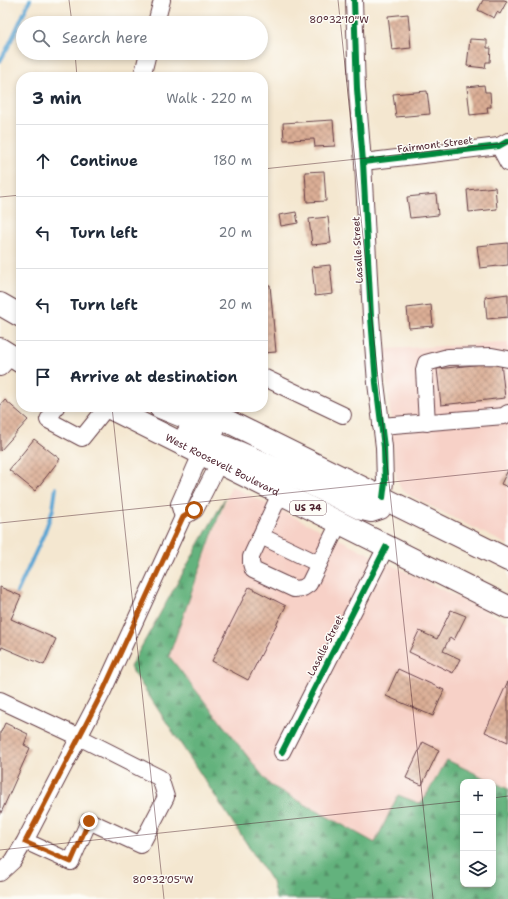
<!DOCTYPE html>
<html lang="en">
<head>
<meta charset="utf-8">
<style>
  body { margin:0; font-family:"Shantell Sans",sans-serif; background:#f6f6f7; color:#1f2937 }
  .controls { position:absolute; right:12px; bottom:12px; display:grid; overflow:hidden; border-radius:8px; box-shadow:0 2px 6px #0003 }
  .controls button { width:36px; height:36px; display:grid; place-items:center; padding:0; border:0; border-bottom:1px solid #e0e1e3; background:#fff; color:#1f2937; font:20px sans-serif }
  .stop { position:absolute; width:12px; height:12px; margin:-9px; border:3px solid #b45309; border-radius:50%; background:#fff }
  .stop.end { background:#b45309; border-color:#fff; box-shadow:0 1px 4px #0008 }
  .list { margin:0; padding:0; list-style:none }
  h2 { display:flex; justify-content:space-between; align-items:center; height:52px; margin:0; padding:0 16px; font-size:17px }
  h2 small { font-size:13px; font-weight:400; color:#747a83 }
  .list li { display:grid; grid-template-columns:26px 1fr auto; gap:12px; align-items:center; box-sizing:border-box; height:72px; padding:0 16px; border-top:1px solid #e0e1e3 }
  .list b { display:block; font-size:15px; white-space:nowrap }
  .list em { font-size:13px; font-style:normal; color:#747a83 }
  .icon { flex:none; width:22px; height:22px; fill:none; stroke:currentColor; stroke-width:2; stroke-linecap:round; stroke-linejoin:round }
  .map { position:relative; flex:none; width:508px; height:899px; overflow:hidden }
  .search { position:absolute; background:#fff; box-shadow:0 2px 6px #0003; left:16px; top:16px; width:252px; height:44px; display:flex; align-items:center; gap:10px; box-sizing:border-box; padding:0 14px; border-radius:22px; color:#747a83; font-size:15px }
  .panel { position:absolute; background:#fff; box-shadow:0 2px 6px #0003; left:16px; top:72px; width:252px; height:340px; border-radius:16px }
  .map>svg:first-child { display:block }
</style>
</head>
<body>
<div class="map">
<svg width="508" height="899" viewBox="0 0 508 899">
  <defs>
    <pattern id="forest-firs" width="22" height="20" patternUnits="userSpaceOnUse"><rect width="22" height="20" fill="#63b27d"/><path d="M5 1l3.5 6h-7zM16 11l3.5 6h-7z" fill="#549067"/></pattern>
    <pattern id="building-cross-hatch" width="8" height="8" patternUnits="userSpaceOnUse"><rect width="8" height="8" fill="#dbae95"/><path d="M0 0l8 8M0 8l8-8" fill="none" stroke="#b48d7a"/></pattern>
  </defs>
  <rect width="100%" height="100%" fill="#fdfcf7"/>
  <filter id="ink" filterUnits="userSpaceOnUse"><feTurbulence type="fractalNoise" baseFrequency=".025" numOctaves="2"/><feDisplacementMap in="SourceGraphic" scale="8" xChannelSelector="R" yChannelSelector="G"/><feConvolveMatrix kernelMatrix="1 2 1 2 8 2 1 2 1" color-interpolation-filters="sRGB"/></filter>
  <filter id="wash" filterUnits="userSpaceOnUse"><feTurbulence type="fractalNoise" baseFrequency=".012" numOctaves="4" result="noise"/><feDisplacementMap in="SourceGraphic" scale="16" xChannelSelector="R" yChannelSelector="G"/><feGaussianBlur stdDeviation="0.9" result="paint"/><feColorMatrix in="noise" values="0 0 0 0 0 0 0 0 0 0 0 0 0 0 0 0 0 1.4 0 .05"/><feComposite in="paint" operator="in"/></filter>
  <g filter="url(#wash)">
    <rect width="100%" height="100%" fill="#f4e7d0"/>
    <g fill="#f7d1c7">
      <path d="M508,343V545L411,496L401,489L396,477L384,349Z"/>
      <path d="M231,486L508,622V789L447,760L421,804L398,795L375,843L270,785L169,655Z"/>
    </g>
    <path fill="url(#forest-firs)" stroke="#566854" fill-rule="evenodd" d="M225,498L169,656L270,785L375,843L398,795L421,804L447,760L508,789V899H276L272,882L130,667ZM463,782H493V884H463Z"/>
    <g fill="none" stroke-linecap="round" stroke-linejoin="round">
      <g stroke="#5ba5d3" stroke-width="4">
        <path d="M0,61L8,47L30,0"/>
        <path d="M14,599L44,534L53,509L56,488"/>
      </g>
    </g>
    <g id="blocks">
      <g fill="url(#building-cross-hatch)">
        <path d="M483,0H504L507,1L500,14L497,12L494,18L478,10Z"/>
        <path d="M408,14L411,48L392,50L388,16Z"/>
        <path d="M470,39L487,40V48H491L490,62H486L485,68L467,66Z"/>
        <path d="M484,85L485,92H490L491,107H487L488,113L470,115L467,87Z"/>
        <path d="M427,91L430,114L396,117L393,94Z"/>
        <path d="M333,120L335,146L315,147L314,139L284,140L283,123Z"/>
        <path d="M324,171L326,201L307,202L305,172Z"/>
        <path d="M495,187L497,209L469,212L467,190Z"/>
        <path d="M436,194L438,215L410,218L407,197Z"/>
        <path d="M296,212L298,223L281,226L279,215Z"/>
        <path d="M328,217L331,243L312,245L309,219Z"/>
        <path d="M508,243V265L480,268L477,246Z"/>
        <path d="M330,265L333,294L315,296L312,267Z"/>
        <path d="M263,285H270L276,352L263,353Z"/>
        <path d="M508,294V317L487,319L485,297Z"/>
        <path d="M431,305L433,326L409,328L407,308Z"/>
        <path d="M501,362L505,398L441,405L437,369Z"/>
        <path d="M5,400L28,420L0,451V406Z"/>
        <path d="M34,439L60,459L35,491L9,470Z"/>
        <path d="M508,470V487L501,484Z"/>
        <path d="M0,587L21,596L11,619L56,639L44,665L2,647L0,652Z"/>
        <path d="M249,587L286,606L248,680L212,661Z"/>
        <path d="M451,610L466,616L454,640L450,637L443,651L460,659L453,673L409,652L419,631L437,639Z"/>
        <path d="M398,669L444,690L433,716L386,696Z"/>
        <path d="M508,681V742L485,732Z"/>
        <path d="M5,723L28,734L24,745L30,748L0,815V732H1Z"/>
        <path d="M423,742L439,750L422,785L406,778Z"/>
      </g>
    </g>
  </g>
  <g filter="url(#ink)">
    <use href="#blocks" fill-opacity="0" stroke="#643d44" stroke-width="1"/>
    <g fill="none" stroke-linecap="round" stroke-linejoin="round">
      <defs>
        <g id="minor">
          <path d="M354,0L357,89L363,162L371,317L376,383L384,447L385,482L383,498"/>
          <path d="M156,23L162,0"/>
          <path d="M142,77L148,53"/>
          <path d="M499,146L508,163"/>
          <path d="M363,162L499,146L508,141"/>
          <path d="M0,368L11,356"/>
          <path d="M263,377L343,415"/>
          <path d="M56,407L48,420L82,438L107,407"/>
          <path d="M427,423L424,370L426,363L448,357L492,356L508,359"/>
          <path d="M381,426L504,416L508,413"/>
          <path d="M280,494L251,557V563L253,570L294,589L303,588L309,584L339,523"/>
          <path d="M183,517L179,504L201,454"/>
          <path d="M261,536L319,564"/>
          <path d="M0,700L79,737L103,691L183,517L195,510L219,463"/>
          <path d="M282,752L386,547"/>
          <path d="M0,873L13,861L25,841L71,862L89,821L141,845L166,797L160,778L79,737L25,841"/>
        </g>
        <g id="highway">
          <path d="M0,304L21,316"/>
          <path d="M0,349L21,362"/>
          <path id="s1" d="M108,407L508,607"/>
          <path d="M160,407L214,429"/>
          <path d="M199,407L508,560"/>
          <path d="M188,433L240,453L309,483L362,509L371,511L380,508L383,498"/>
        </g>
      </defs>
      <use href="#minor" stroke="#643d44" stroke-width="18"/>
      <use href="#highway" stroke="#643d44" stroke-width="24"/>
      <use href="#minor" stroke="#fff" stroke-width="16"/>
      <use href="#highway" stroke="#fff" stroke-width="22"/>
      <defs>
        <g id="cycleway">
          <path d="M354,0L357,89L363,162L371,317L376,383L384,447L385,482L383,498"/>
          <path d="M363,162L499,146L508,141"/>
          <path d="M282,752L386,547"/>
        </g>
      </defs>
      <use href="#cycleway" stroke="#fdfcf7" stroke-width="8"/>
      <use href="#cycleway" stroke="#00873e" stroke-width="6"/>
    </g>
  </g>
  <g fill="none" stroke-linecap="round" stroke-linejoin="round" filter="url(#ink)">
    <path stroke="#b45309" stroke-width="5" d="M89,821L71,862L25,842L103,691L183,517L194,510"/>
  </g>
  <path fill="none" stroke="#4a1f2b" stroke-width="1" stroke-opacity="0.45" d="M69,0L72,23M338,0L433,899M75,53L77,77M263,169L508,143M0,197L21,195M112,407L164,899M0,523L508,470M493,798L508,796M0,850L463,801"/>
  <g text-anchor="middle" stroke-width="3" stroke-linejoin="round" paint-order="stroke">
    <rect fill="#fdfcf7" stroke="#806168" stroke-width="1" x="290" y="501" width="36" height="14" rx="3"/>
    <g font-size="9" font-weight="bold" fill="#4a1f2b">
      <text x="308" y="511">US 74</text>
    </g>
    <g font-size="10" fill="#4a1f2b" stroke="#fdfcf7">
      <text transform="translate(435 144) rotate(-7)" y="4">Fairmont Street</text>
      <text transform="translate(357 250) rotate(-93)" y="4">Lasalle Street</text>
      <text dy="4" stroke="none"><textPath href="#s1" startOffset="128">West Roosevelt Boulevard</textPath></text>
      <text transform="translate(325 645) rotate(-63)" y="4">Lasalle Street</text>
    </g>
  </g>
  <g font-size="10" text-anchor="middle" fill="#4a1f2b" stroke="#fdfcf7" stroke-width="3" stroke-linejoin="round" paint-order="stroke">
    <text x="339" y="23">80°32'10"W</text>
    <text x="163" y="883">80°32'05"W</text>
  </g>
</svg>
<div class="controls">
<button>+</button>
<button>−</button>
<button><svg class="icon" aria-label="layers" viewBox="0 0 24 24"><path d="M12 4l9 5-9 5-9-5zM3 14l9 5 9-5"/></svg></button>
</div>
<div class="stop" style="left:194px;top:510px"></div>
<div class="stop end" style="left:89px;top:821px"></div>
<div class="search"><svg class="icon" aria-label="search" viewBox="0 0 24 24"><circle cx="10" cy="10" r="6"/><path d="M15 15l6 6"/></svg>Search here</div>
<section class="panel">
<h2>3 min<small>Walk · 220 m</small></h2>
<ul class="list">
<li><svg class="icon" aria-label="ahead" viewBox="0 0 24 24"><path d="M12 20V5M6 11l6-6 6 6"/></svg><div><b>Continue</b></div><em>180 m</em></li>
<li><svg class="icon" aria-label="left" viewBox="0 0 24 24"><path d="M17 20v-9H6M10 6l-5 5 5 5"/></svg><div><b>Turn left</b></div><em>20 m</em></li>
<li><svg class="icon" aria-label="left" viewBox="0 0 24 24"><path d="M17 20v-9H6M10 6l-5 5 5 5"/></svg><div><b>Turn left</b></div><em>20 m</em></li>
<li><svg class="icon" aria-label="arrive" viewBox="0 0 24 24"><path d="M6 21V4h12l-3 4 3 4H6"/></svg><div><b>Arrive at destination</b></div></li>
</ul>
</section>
</div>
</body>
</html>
